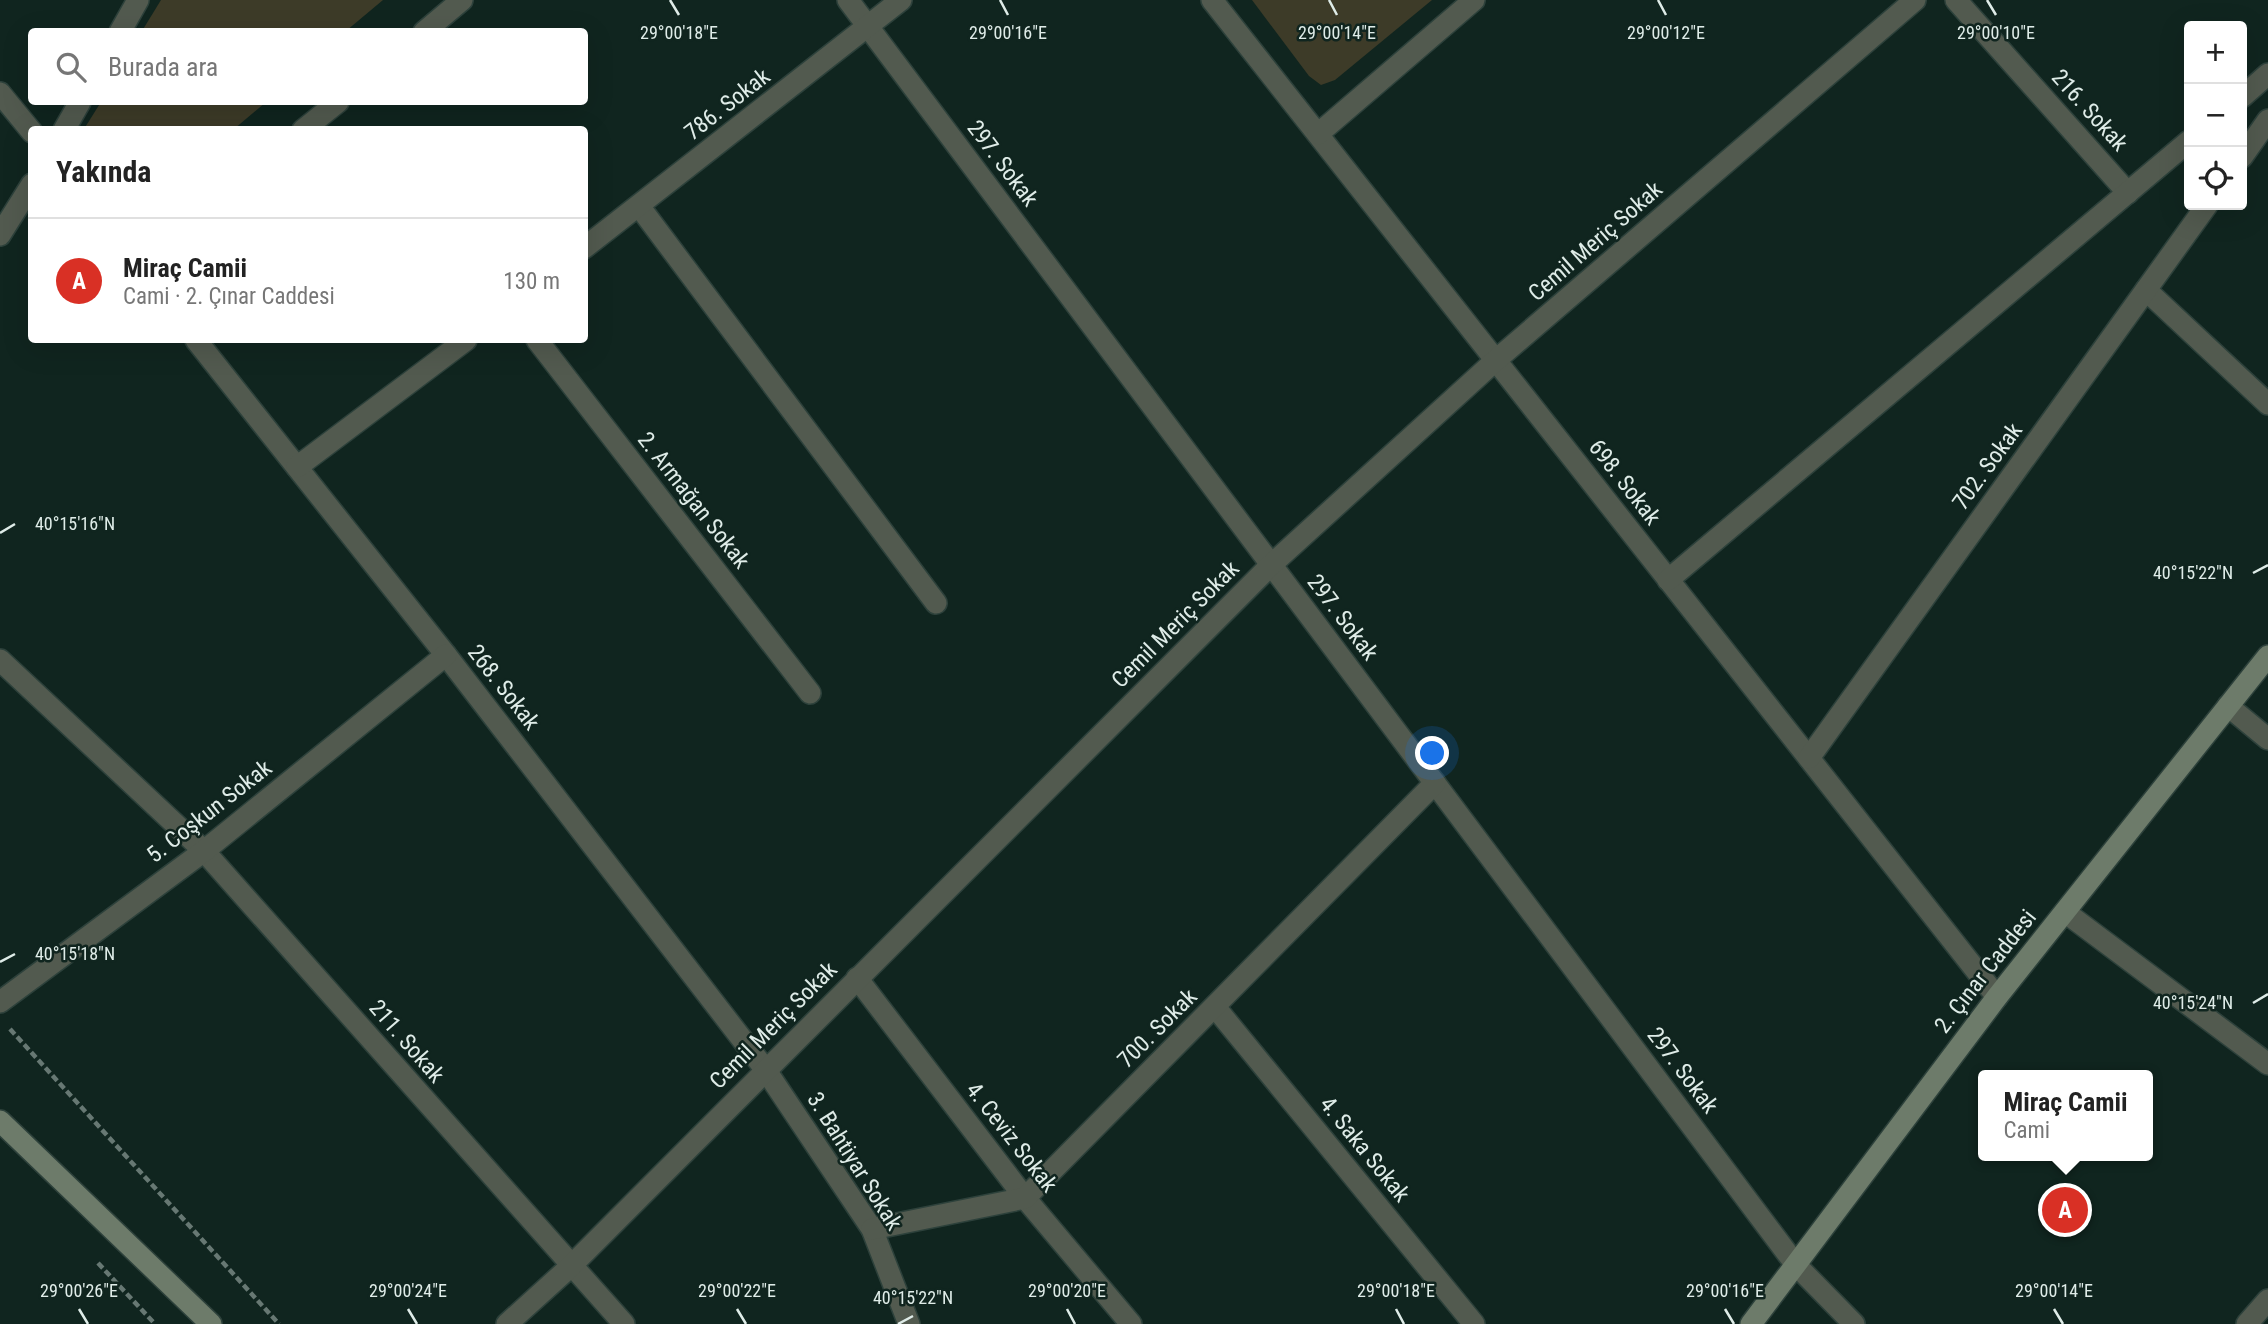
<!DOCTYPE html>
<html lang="tr">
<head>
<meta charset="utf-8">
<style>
  body { margin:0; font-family:"Roboto Condensed",sans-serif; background:#f2f2f2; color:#222 }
  .controls { position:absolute; right:21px; top:21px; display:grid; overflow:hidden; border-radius:7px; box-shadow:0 7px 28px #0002 }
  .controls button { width:63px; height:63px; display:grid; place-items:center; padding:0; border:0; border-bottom:2px solid #e0e0e0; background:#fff; color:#222; font:35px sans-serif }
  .you { position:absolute; left:1433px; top:754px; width:24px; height:24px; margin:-18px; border:5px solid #fff; border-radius:50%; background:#1a73e8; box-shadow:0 0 0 10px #1a73e833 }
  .badge { display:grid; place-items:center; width:46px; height:46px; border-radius:50%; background:#d93025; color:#fff; font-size:23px; font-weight:700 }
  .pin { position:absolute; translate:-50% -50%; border:4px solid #fff; box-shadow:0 2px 7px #0006 }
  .popup { position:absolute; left:1978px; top:1070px; width:175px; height:91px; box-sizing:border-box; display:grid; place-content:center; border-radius:7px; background:#fff; filter:drop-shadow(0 2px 5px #0005); font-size:23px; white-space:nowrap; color:#767676 }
  .popup b { font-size:26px; color:#222 }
  .popup::after { content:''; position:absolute; left:50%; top:100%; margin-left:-14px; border:14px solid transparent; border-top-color:#fff }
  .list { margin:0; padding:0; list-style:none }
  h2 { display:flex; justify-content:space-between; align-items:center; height:91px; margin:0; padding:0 28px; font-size:30px }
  h2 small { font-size:23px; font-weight:400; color:#767676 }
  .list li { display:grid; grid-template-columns:46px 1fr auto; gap:21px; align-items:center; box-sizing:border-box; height:126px; padding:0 28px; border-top:2px solid #e0e0e0 }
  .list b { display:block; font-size:26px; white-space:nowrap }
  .list p { margin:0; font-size:23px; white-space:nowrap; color:#767676 }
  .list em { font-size:23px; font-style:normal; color:#767676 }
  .icon { flex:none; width:38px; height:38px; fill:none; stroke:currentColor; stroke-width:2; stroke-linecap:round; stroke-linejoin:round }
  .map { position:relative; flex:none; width:2268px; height:1324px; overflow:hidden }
  .search { position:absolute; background:#fff; box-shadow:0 7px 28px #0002; left:28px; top:28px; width:560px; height:77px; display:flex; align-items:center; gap:18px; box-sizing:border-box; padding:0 24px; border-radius:7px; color:#767676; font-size:26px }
  .panel { position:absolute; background:#fff; box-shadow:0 7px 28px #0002; left:28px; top:126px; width:560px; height:217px; border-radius:7px }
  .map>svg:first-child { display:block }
</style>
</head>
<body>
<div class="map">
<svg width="2268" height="1324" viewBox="0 0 2268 1324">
  <rect width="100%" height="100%" fill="#10251f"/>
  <g fill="#3d3b28">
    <path d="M161,0H383L346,31H142Z"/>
    <path d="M1252,0H1432L1335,80L1321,85L1309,76Z"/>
    <path d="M101,102H266L234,129H84Z"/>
  </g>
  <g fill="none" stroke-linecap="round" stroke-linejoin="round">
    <defs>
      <g id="street">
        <path d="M848,0L1796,1265L1854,1324"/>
        <path d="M1212,0L1997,997"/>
        <path d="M1956,0L2128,193"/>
        <path d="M120,32L138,0"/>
        <path d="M424,32L462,0"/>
        <path d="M0,93L32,132"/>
        <path d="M2242,97L2268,74"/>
        <path d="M64,130L80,102"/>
        <path d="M303,130L338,102"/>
        <path d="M1318,134L1474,0"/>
        <path d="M2242,157L2268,120"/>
        <path d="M639,206L936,603"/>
        <path d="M0,235L32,184"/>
        <path d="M584,248L901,0"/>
        <path d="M2146,290L2268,404"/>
        <path d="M196,340L446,655L765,1069L872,1229L909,1324"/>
        <path d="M537,340L810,693"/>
        <path d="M297,467L466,340"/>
        <path d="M1668,580L2189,141"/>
        <path d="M0,660L204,851L624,1324"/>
        <path d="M2228,706L2268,739"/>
        <path d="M1809,758L2207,205"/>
        <path d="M2065,912L2268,1064"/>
        <path d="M857,978L1025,1198L1131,1324"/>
        <path d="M0,1002L204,851L446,655"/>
        <path d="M1215,1007L1474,1324"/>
        <path d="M872,1229L1025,1198L1435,783"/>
        <path d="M507,1324L571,1266L1271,565L1496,360L1915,0"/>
        <path d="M2247,1324L2268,1300"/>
      </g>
      <g id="secondary">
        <path d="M0,1121L211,1324"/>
        <path d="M1751,1324L1997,997L2268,656"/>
      </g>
    </defs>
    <use href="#street" stroke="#2d413b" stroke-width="24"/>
    <use href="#secondary" stroke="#2d413b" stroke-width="24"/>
    <g stroke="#677873" stroke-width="4.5" stroke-dasharray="7 3.5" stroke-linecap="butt">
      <path d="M10,1029L279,1324"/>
      <path d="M98,1263L155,1324"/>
    </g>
    <use href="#street" stroke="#525a4f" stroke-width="21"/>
    <use href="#secondary" stroke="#6d7b6a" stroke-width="21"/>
  </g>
  <path fill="none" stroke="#dfece8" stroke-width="2.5" d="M670,0L679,15M1000,0L1008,15M1329,0L1337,15M1658,0L1666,15M1987,0L1996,15M0,533L15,524M2253,573L2268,565M0,962L15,954M2253,1003L2268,994M79,1309L88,1324M408,1309L417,1324M737,1309L746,1324M1067,1309L1075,1324M1396,1309L1404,1324M1725,1309L1734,1324M2054,1309L2063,1324M898,1324L913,1316"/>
  <g text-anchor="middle" stroke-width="5" stroke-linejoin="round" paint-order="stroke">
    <g font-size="23" fill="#dfece8" stroke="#10251f">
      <text transform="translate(727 104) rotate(-38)" y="8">786. Sokak</text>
      <text transform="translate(2090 110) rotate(48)" y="8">216. Sokak</text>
      <text transform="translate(1003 163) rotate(53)" y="8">297. Sokak</text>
      <text transform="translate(1595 241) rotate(-41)" y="8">Cemil Meriç Sokak</text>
      <text transform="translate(1987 466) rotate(-54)" y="8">702. Sokak</text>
      <text transform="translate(1625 482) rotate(52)" y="8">698. Sokak</text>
      <text transform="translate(694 500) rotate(52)" y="8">2. Armağan Sokak</text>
      <text transform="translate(1343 617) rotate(53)" y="8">297. Sokak</text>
      <text transform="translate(1175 624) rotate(-45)" y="8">Cemil Meriç Sokak</text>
      <text transform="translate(504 687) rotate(52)" y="8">268. Sokak</text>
      <text transform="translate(209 811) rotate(-38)" y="8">5. Coşkun Sokak</text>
      <text transform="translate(1985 971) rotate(-52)" y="8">2. Çınar Caddesi</text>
      <text transform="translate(773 1025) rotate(-45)" y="8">Cemil Meriç Sokak</text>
      <text transform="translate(1157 1028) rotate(-45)" y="8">700. Sokak</text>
      <text transform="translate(407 1041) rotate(49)" y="8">211. Sokak</text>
      <text transform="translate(1683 1070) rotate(53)" y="8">297. Sokak</text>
      <text transform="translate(1012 1137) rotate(52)" y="8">4. Ceviz Sokak</text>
      <text transform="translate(1365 1149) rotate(51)" y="8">4. Saka Sokak</text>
      <text transform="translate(855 1161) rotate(58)" y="8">3. Bahtiyar Sokak</text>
    </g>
  </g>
  <g font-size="18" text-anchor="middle" fill="#dfece8" stroke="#10251f" stroke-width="5" stroke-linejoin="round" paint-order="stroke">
    <text x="679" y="39">29°00'18"E</text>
    <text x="1008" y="39">29°00'16"E</text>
    <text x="1337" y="39">29°00'14"E</text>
    <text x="1666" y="39">29°00'12"E</text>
    <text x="1996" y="39">29°00'10"E</text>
    <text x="75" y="530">40°15'16"N</text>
    <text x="2193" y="579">40°15'22"N</text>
    <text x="75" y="960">40°15'18"N</text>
    <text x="2193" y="1009">40°15'24"N</text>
    <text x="79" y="1297">29°00'26"E</text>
    <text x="408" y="1297">29°00'24"E</text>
    <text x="737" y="1297">29°00'22"E</text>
    <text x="1067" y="1297">29°00'20"E</text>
    <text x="1396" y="1297">29°00'18"E</text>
    <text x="1725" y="1297">29°00'16"E</text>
    <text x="2054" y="1297">29°00'14"E</text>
    <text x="913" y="1304">40°15'22"N</text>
  </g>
</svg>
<div class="controls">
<button>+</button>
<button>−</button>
<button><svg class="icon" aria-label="locate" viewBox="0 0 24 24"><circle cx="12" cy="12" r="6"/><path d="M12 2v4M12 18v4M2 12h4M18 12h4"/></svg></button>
</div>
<div class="you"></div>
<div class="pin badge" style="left:2065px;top:1210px">A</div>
<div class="popup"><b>Miraç Camii</b>Cami</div>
<div class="search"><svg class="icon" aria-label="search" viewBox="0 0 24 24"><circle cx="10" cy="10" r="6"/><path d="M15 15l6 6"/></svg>Burada ara</div>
<section class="panel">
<h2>Yakında<small></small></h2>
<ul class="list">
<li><span class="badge">A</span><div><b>Miraç Camii</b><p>Cami · 2. Çınar Caddesi</p></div><em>130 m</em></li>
</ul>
</section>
</div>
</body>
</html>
